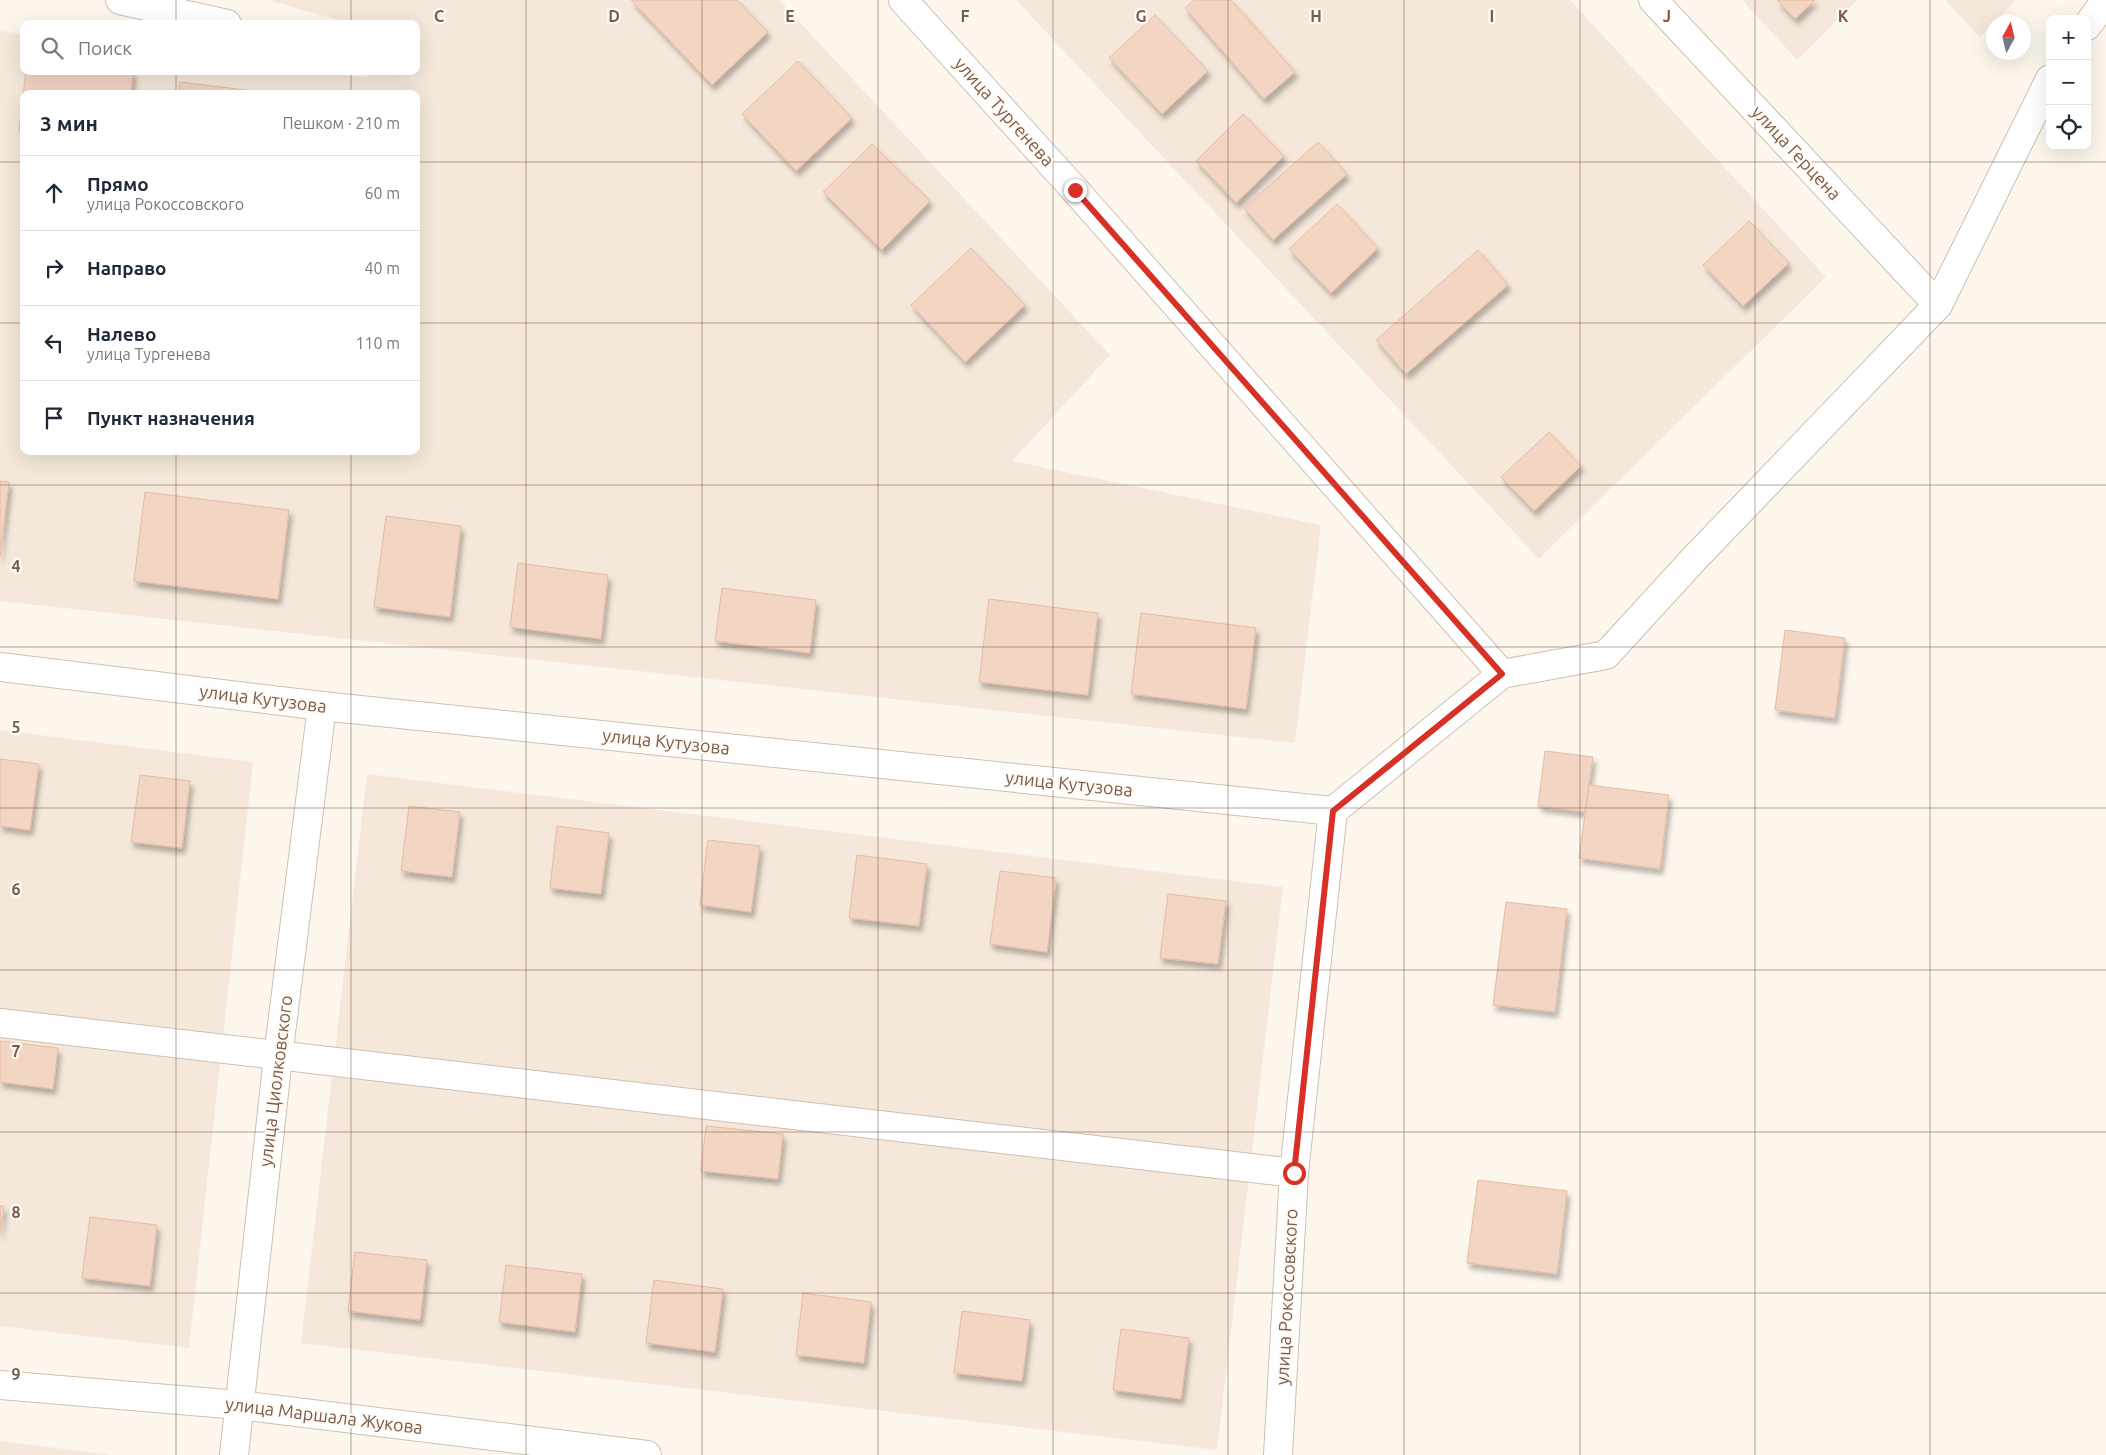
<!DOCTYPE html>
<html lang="ru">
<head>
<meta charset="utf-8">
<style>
  body { margin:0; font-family:Ubuntu,sans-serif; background:#f2f2f3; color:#1f2937 }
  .controls { position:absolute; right:15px; top:15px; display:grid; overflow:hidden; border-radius:10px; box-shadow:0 5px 20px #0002 }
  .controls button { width:45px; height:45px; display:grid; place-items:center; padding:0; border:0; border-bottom:1px solid #e0e1e3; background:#fff; color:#1f2937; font:25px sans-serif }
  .compass { position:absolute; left:1986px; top:15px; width:45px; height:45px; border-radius:50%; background:#fff; box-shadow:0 5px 20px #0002; rotate:8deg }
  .stop { position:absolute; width:15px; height:15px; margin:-11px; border:4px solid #d93025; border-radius:50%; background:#fff }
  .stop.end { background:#d93025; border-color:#fff; box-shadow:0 1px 5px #0008 }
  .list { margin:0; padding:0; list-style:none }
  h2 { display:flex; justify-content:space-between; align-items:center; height:65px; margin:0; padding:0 20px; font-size:21px }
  h2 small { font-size:16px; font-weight:400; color:#747a83 }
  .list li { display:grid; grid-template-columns:32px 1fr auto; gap:15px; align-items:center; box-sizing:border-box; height:75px; padding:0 20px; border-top:1px solid #e0e1e3 }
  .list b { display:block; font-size:19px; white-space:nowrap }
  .list p { margin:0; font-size:16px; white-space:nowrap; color:#747a83 }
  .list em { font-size:16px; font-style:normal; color:#747a83 }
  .icon { flex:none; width:28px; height:28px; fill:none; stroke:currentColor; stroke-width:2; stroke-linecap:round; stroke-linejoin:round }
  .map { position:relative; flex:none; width:2106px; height:1455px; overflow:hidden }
  .search { position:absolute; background:#fff; box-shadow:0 5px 20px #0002; left:20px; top:20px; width:400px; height:55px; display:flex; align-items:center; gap:12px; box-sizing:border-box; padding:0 18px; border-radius:10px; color:#747a83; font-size:19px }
  .panel { position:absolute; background:#fff; box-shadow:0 5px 20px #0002; left:20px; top:90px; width:400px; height:365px; border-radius:10px }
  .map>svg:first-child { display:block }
</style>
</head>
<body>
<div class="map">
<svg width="2106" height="1455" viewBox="0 0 2106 1455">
  <defs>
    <filter id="shadow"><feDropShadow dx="3" dy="5.5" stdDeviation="2.5" flood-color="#0004"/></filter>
  </defs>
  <rect width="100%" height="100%" fill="#fdf6ec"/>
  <g fill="#f5e8da" fill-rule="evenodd">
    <path d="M268,0H779L1110,355L1012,461L1321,525L1295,743L0,601V31L24,34V71H317L367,78L369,71H416V24H352ZM24,94H416V451H24Z"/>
    <path d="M1016,0H1570L1826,277L1539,559Z"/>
    <path d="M1742,0H1857L1797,60Z"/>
    <path d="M1945,0H2016L1980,37Z"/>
    <path d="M0,730L253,762L189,1348L0,1326Z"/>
    <path d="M367,774L1283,887L1217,1450L301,1343Z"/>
    <path d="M0,1441L112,1455H0Z"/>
  </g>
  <g fill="#f3d5c3" stroke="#e6bba3" filter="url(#shadow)">
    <path d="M631,0H737L768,32L712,85Z"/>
    <path d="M1194,0H1231L1295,72L1264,99L1185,8Z"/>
    <path d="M1777,0H1815L1795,19Z"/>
    <path d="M1155,15L1208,71L1162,114L1109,58Z"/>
    <path d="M798,61L852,118L796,171L742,114Z"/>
    <path d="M26,71H133L131,94H24V131L19,130Z"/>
    <path d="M180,82L277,94H179Z"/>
    <path d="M1243,114L1284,156L1236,203L1196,161Z"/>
    <path d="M1318,142L1347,174L1273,240L1244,208Z"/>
    <path d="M872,144L930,201L882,250L823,192Z"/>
    <path d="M1337,204L1378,248L1331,293L1289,249Z"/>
    <path d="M1749,221L1789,263L1743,306L1703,265Z"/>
    <path d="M971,248L1025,305L965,362L911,305Z"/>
    <path d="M1478,250L1508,285L1406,374L1376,340Z"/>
    <path d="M1549,432L1581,466L1534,511L1501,477Z"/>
    <path d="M0,481L9,482L0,557Z"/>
    <path d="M145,492L289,510L278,599L134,581Z"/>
    <path d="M386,516L461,526L450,617L374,607Z"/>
    <path d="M518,563L608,575L601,639L510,627Z"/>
    <path d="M722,588L816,600L810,653L715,641Z"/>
    <path d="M989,599L1098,613L1088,695L979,682Z"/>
    <path d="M1141,613L1256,628L1246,709L1131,694Z"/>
    <path d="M1785,630L1845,638L1835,718L1775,710Z"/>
    <path d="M1545,751L1593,757L1585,812L1538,806Z"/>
    <path d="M0,759L39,764L30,830L0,826Z"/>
    <path d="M140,775L190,781L182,848L131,842Z"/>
    <path d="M1589,785L1669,795L1660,869L1579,858Z"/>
    <path d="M409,806L460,812L452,877L401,871Z"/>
    <path d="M557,826L609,833L601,894L550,888Z"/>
    <path d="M708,840L760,846L751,912L700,905Z"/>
    <path d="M857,855L927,864L919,926L849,918Z"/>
    <path d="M1000,871L1056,878L1047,952L990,944Z"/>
    <path d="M1168,894L1226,901L1218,964L1160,958Z"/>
    <path d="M1506,902L1567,909L1555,1012L1493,1005Z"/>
    <path d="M0,1041L58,1048L53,1089L0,1082Z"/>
    <path d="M706,1126L783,1134L778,1179L701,1171Z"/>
    <path d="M1478,1180L1567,1191L1557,1274L1467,1263Z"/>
    <path d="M0,1206H4L0,1234Z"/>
    <path d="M90,1217L157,1225L150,1286L82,1278Z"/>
    <path d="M355,1252L427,1260L420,1320L348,1311Z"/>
    <path d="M506,1265L582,1274L575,1332L499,1322Z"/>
    <path d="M654,1280L723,1289L715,1352L646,1343Z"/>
    <path d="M803,1293L871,1302L864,1363L796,1355Z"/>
    <path d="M962,1311L1030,1320L1022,1381L954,1373Z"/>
    <path d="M1121,1329L1189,1338L1181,1399L1113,1390Z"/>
  </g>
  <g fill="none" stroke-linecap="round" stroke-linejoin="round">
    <defs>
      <g id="minor">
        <path d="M120,0L227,24"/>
        <path d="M903,0L1075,190L1502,674"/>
        <path d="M1653,0L1938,305"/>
        <path d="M2087,26L2106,0"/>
        <path d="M0,667L322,706L1333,811"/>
        <path d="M1333,811L1502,674L1606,655L1694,559L1938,305L2050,79"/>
        <path d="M0,1023L1294,1173"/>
        <path d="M0,1385L239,1405L647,1455"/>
        <path d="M234,1455L278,1057L322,706"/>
        <path d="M1278,1455L1294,1173L1333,811"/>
      </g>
    </defs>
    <use href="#minor" stroke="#d1beb0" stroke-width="30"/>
    <use href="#minor" stroke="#fff" stroke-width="28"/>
  </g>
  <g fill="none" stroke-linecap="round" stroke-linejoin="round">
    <path stroke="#d93025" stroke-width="6" d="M1075,190L1502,674L1333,811L1294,1173"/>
  </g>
  <path fill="none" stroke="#7a5c4d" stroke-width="1" stroke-opacity="0.55" d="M176,0V24M351,0V24M526,0V1455M702,0V1455M878,0V1455M1053,0V1455M1228,0V1455M1404,0V1455M1580,0V1455M1755,0V1455M1930,0V1455M176,71V94M351,71V94M0,162H24M416,162H2106M0,323H24M416,323H2106M176,451V1455M351,451V1455M0,485H2106M0,647H2106M0,808H2106M0,970H2106M0,1132H2106M0,1293H2106"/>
  <g text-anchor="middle" stroke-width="4.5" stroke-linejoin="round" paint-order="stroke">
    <g font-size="18" fill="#7a5c4d" stroke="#fffaf3">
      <text transform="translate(1004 112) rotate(48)" y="6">улица Тургенева</text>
      <text transform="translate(1796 153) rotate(47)" y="6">улица Герцена</text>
      <text transform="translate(263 699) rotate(7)" y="6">улица Кутузова</text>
      <text transform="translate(666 742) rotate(6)" y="6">улица Кутузова</text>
      <text transform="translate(1069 784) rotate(6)" y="6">улица Кутузова</text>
      <text transform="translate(276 1081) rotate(-83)" y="6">улица Циолковского</text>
      <text transform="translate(1287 1297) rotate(-87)" y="6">улица Рокоссовского</text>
      <text transform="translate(324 1416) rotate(7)" y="6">улица Маршала Жукова</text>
    </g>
  </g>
  <g font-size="16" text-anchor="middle" font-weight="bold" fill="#7a5c4d" stroke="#fffaf3" stroke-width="4.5" stroke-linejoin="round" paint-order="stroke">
    <text x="439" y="22">C</text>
    <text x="614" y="22">D</text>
    <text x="790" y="22">E</text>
    <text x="965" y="22">F</text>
    <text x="1141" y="22">G</text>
    <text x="1316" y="22">H</text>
    <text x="1492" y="22">I</text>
    <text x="1667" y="22">J</text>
    <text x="1843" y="22">K</text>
    <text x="16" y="572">4</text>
    <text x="16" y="733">5</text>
    <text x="16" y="895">6</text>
    <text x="16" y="1057">7</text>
    <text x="16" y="1218">8</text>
    <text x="16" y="1380">9</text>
  </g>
</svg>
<div class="controls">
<button>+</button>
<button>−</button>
<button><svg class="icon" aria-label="locate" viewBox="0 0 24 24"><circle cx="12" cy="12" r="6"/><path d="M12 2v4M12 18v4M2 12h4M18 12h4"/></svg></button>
</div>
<svg class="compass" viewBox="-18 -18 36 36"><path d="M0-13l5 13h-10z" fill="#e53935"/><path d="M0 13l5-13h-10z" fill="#747a83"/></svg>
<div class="stop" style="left:1294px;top:1173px"></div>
<div class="stop end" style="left:1075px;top:190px"></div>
<div class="search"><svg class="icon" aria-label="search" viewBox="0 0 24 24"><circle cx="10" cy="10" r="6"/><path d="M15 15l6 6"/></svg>Поиск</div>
<section class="panel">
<h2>3 мин<small>Пешком · 210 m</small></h2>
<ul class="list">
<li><svg class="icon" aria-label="ahead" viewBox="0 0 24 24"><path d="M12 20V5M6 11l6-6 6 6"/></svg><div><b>Прямо</b><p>улица Рокоссовского</p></div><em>60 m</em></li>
<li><svg class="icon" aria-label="right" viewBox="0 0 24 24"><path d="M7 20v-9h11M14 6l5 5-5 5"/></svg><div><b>Направо</b></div><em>40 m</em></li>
<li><svg class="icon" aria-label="left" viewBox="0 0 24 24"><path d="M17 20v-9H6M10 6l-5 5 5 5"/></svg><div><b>Налево</b><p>улица Тургенева</p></div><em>110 m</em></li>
<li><svg class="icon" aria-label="arrive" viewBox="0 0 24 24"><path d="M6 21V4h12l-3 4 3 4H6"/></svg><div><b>Пункт назначения</b></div></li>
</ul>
</section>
</div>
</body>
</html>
